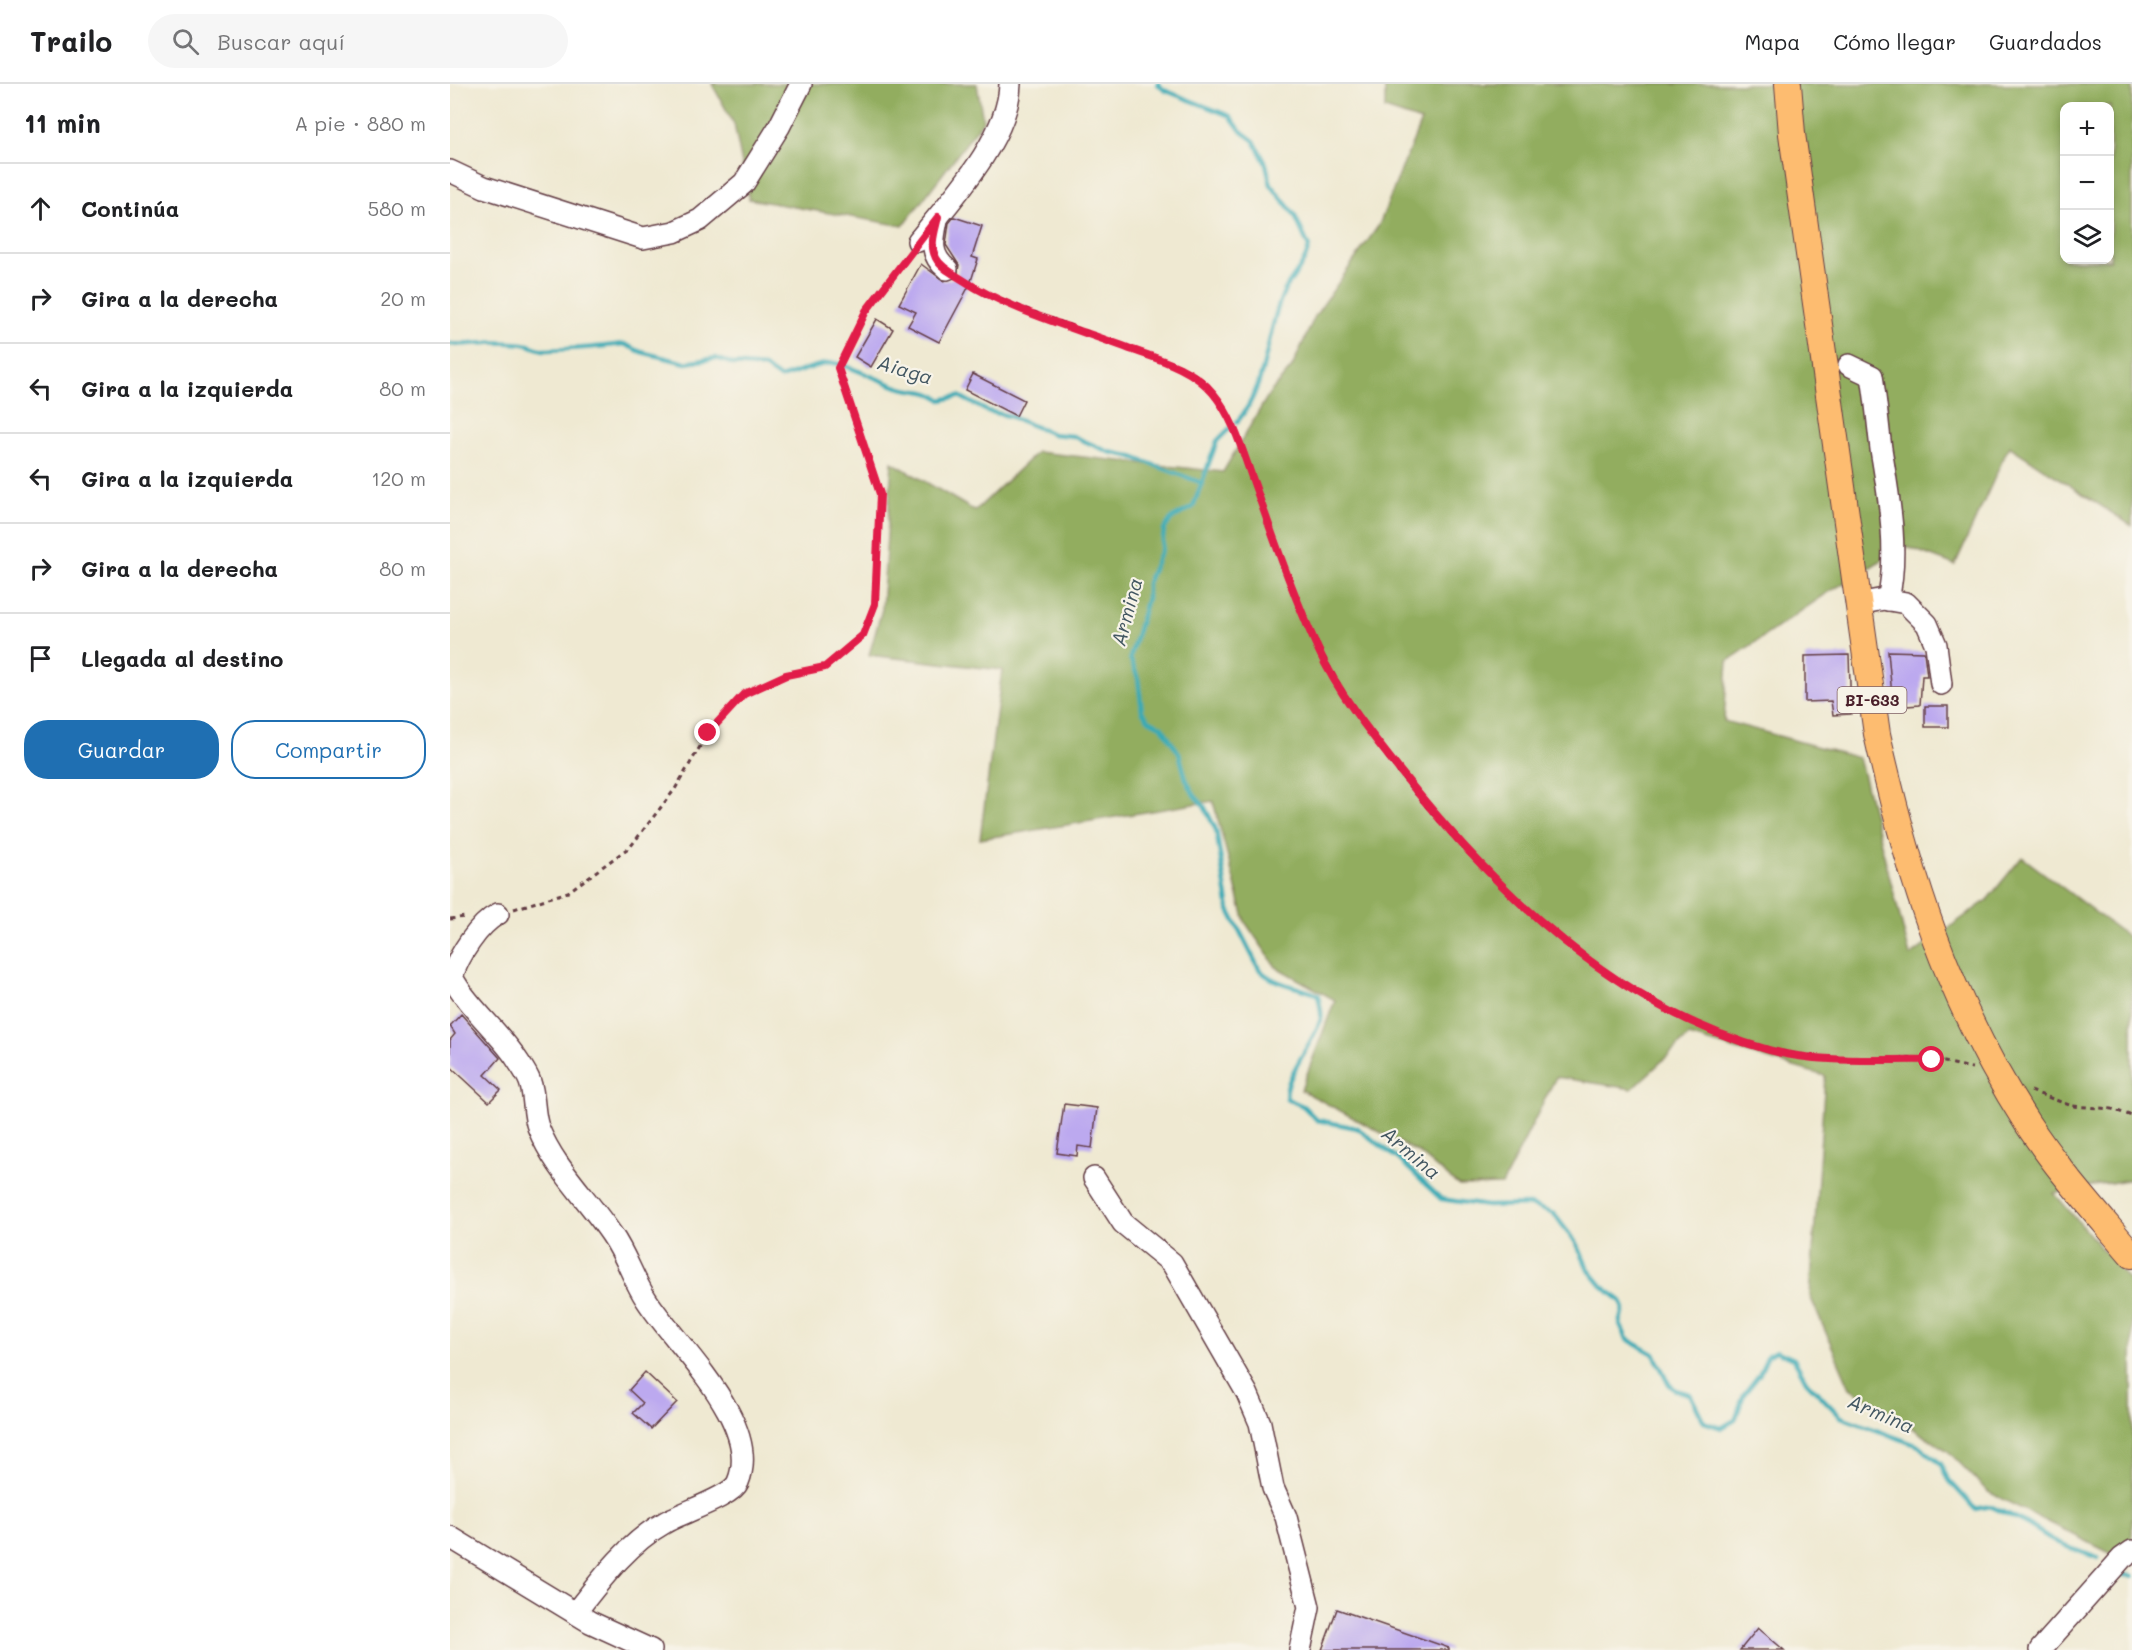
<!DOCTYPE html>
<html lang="es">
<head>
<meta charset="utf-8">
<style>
  body { margin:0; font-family:Mali,sans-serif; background:#f6f6f6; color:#202124 }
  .controls { position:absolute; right:18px; top:18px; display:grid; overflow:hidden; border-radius:12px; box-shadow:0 3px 9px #0003 }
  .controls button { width:54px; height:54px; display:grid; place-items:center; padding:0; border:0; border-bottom:2px solid #e0e0e0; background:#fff; color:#202124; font:30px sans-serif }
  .stop { position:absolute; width:18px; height:18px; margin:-14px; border:4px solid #e11d48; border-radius:50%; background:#fff }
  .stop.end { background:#e11d48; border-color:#fff; box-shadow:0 2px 6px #0008 }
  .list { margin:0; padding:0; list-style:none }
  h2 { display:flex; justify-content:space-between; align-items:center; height:78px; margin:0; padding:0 24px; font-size:26px }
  h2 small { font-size:20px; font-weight:400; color:#757577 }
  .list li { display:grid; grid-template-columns:39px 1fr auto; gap:18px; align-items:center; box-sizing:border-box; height:90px; padding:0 24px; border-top:2px solid #e0e0e0 }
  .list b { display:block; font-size:22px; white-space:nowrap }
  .list em { font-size:20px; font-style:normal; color:#757577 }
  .actions { display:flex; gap:12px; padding:18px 24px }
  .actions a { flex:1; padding:14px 0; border:2px solid #1f6fb2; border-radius:24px; text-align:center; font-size:21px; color:#1f6fb2 }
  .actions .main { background:#1f6fb2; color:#fff }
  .icon { flex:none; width:33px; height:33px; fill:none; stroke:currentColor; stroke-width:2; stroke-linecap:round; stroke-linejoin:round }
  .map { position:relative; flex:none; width:1682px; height:1566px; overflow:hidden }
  header { display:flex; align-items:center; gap:36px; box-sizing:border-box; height:84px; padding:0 30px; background:#fff; border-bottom:2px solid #e0e0e0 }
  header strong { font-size:28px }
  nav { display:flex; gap:33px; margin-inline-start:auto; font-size:21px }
  .search { width:420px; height:54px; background:#f6f6f6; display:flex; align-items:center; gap:15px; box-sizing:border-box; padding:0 21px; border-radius:33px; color:#757577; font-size:22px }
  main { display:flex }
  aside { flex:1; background:#fff }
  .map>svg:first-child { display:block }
</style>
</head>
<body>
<header>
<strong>Trailo</strong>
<div class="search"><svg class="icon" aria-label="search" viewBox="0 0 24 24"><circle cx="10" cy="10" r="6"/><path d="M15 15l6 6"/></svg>Buscar aquí</div>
<nav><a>Mapa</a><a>Cómo llegar</a><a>Guardados</a></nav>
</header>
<main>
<aside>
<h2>11 min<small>A pie · 880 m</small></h2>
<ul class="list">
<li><svg class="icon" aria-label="ahead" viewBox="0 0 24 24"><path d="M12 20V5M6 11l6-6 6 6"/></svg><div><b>Continúa</b></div><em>580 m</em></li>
<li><svg class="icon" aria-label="right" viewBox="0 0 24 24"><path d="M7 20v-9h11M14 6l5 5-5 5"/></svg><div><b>Gira a la derecha</b></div><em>20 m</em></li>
<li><svg class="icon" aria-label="left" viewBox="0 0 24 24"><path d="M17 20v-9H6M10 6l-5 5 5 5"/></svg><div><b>Gira a la izquierda</b></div><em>80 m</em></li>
<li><svg class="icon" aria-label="left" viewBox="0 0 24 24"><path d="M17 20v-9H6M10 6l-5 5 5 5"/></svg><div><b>Gira a la izquierda</b></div><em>120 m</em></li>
<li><svg class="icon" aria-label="right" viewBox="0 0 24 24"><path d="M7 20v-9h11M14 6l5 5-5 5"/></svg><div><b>Gira a la derecha</b></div><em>80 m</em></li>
<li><svg class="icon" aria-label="arrive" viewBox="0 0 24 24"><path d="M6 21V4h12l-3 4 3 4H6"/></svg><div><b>Llegada al destino</b></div></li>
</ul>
<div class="actions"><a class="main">Guardar</a><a>Compartir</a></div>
</aside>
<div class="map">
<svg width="1682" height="1566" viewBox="0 0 1682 1566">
  <rect width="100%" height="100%" fill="#f7f3e8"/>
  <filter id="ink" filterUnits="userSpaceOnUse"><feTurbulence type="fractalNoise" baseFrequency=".0167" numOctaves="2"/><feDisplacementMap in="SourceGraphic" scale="12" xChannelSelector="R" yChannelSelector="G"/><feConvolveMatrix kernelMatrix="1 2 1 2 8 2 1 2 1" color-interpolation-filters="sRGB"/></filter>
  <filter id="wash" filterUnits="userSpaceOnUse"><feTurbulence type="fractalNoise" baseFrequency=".008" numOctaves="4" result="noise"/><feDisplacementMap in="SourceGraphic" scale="24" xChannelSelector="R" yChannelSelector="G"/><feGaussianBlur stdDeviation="1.35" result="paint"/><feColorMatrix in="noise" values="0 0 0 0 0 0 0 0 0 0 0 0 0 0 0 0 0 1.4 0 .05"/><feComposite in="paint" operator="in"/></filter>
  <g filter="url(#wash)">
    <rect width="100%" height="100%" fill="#efe9d2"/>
    <g fill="#92ad5f" stroke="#6e6645" stroke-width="1.5" fill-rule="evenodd">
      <path d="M262,0H527L533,37L453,142L299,115L284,40Z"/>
      <path d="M935,0H1682V442L1559,362L1505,481L1455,462L1379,508L1278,577L1274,637L1409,674L1460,872L1537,816L1572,773L1682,856V1095L1604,1109L1682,1200V1454L1662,1470L1538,1408L1498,1367L1400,1304L1360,1212L1375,992L1239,952L1182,1005L1106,993L1052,1101L1009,1102L969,1069L851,1006L885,916L826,883L795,838L763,717L530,755L552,586L419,571L432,525L442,378L525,427L587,368L773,388L819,310L842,283L865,232L929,141L971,37L935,25ZM1614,22H1660V176H1614Z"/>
    </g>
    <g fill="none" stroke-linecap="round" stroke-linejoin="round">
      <g stroke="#39aab5" stroke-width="4.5">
        <path d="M708,0L714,6L780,32L791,47L804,57L816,80L821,101L844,130L859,163C853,186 840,193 832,212C815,253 818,302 787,338"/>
        <path d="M0,260C15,261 23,259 37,259C43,258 68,259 74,260C82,261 90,267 97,266C123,265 150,263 174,260L191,268L236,279L266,274L283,280L314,283L330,294C348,289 365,280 383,279C391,278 436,299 448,303C461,308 481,305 491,316L509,312L537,327L559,332L603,350L623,352L659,368L680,372L752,399"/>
        <path d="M779,345L767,357L743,423L721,435L714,446L712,464L697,499V514L680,574L688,594L692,627L699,636L712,643L729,669L736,695L744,711L754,722L766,746L779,826L809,885C823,901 851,903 868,911C869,918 872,927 871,934C866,955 831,997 837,1015L853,1022L867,1036L907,1044L950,1076L991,1115L1037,1122L1080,1121L1104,1130L1127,1160L1138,1185L1152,1202L1171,1217L1174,1225L1170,1240L1177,1255L1204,1270L1219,1300L1225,1306L1240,1310L1254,1338L1271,1344L1285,1336L1294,1310L1309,1291L1318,1271L1326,1267L1344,1275L1356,1297L1391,1333L1469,1362L1491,1380L1497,1394L1525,1425L1540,1422L1574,1438L1609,1460L1648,1474"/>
        <path d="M1668,1490L1682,1492"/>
      </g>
    </g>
    <g id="blocks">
      <g fill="#bca9ef">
        <path d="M504,133L532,142L522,173L528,175L520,200L489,258L458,242L466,228L449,220L471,180L494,197L507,193L509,181L496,161L499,139Z"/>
        <path d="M427,235L443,245L421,283L405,273Z"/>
        <path d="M523,290L574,316L566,332L515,306Z"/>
        <path d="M1438,567L1474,568L1477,592H1472L1470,621L1443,623Z"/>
        <path d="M1399,571L1401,630L1383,631L1381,617L1355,618V572Z"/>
        <rect x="1475" y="622" width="23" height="21"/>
        <path d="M11,930L50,974L35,991L51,1006L39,1018L0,982V956L5,950L0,942Z"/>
        <path d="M614,1020L647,1024L642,1064L628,1062L627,1072L607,1069Z"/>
        <path d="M195,1288L227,1318L201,1345L183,1329L193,1319L179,1306Z"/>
        <path d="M887,1525L999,1564V1566H872Z"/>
        <path d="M1308,1544L1334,1566H1290Z"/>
      </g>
    </g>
  </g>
  <g filter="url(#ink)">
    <use href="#blocks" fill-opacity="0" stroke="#633d44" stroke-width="1.5"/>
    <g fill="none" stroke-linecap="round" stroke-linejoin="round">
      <defs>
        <g id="minor">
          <path d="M0,87L34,103L193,154L224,148L250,136L294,99L329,43L351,0"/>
          <path d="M487,136C483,156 479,171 497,185"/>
          <path d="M468,157C501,116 559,54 560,0"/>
          <path d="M1399,281L1422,292C1426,316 1428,340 1431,365C1439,415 1449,466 1438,516"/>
          <path d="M1408,520L1434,515L1456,519L1477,540L1486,561L1491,600"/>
          <path d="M48,830C29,840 8,872 2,893C17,922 45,944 64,971C69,979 77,989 80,998C85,1012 83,1029 88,1043C104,1084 138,1115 162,1151C176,1171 183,1195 196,1215C225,1261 313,1339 288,1398C282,1413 230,1429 214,1439C178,1459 150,1497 125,1529"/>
          <path d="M644,1094L673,1139L722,1179L797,1309L810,1339L823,1404L836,1433L859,1523L850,1566"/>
          <path d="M0,1453L140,1538L201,1566"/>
          <path d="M1590,1566L1672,1474L1682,1467"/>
        </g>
        <path id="major" d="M1338,0L1342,50L1427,650C1459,793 1497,914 1577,1039C1608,1086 1646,1128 1682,1171"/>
      </defs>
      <use href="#minor" stroke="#633d44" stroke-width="24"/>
      <use href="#major" stroke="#633d44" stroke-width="28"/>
      <g stroke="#633d44" stroke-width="3" stroke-dasharray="4.5 4.5" stroke-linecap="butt">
        <path d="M511,194L532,209C581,227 630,245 679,264C702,273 734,280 753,297C778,320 788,356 799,387C815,429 829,473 846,515C912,678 1088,868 1249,941C1295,961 1343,973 1393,975C1423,977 1453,973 1482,976C1495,977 1509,982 1522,984"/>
        <path d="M64,825L118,808L181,762L225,705L258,649L294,610L336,591L375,583L413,551L425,520L430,410L389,284L416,227L458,171"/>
        <path d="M0,835L16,833"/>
        <path d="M1581,1007L1622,1022L1662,1025L1682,1032"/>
      </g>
      <use href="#minor" stroke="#fff" stroke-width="21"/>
      <use href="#major" stroke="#fdbc70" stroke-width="26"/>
    </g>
  </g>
  <g fill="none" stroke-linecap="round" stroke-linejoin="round" filter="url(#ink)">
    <path stroke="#e11d48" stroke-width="8" d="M258,649L294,610L336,591L375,583L413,551L425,520L430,410L388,284L416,227L488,133C485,147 479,161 486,174C491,184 504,190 513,196C558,226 631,246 683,266C712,276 743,285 763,309C784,334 793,369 804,399C824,455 843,511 868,565C888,609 921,650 951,688C1046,808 1167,925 1319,966C1370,980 1429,975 1482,976"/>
  </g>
  <g text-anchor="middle" stroke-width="4.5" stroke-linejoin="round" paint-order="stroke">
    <rect fill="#f7f3e8" stroke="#7e5f64" stroke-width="1.5" x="1387.5" y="603" width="69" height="26" rx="4.5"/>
    <g font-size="16" font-weight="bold" fill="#4a1f2b">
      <text x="1422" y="622">BI-633</text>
    </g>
    <g font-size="20" font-style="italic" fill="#435762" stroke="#f7f3e8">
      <text transform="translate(455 286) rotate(17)" y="7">Aiaga</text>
      <text transform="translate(677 528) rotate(-75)" y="7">Armina</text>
      <text transform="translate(961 1069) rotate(40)" y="7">Armina</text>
      <text transform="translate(1431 1330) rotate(23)" y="7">Armina</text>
    </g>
  </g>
</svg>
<div class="controls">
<button>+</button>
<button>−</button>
<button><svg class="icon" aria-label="layers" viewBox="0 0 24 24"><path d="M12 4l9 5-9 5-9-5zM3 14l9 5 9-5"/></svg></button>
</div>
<div class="stop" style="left:1482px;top:976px"></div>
<div class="stop end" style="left:258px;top:649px"></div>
</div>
</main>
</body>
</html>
